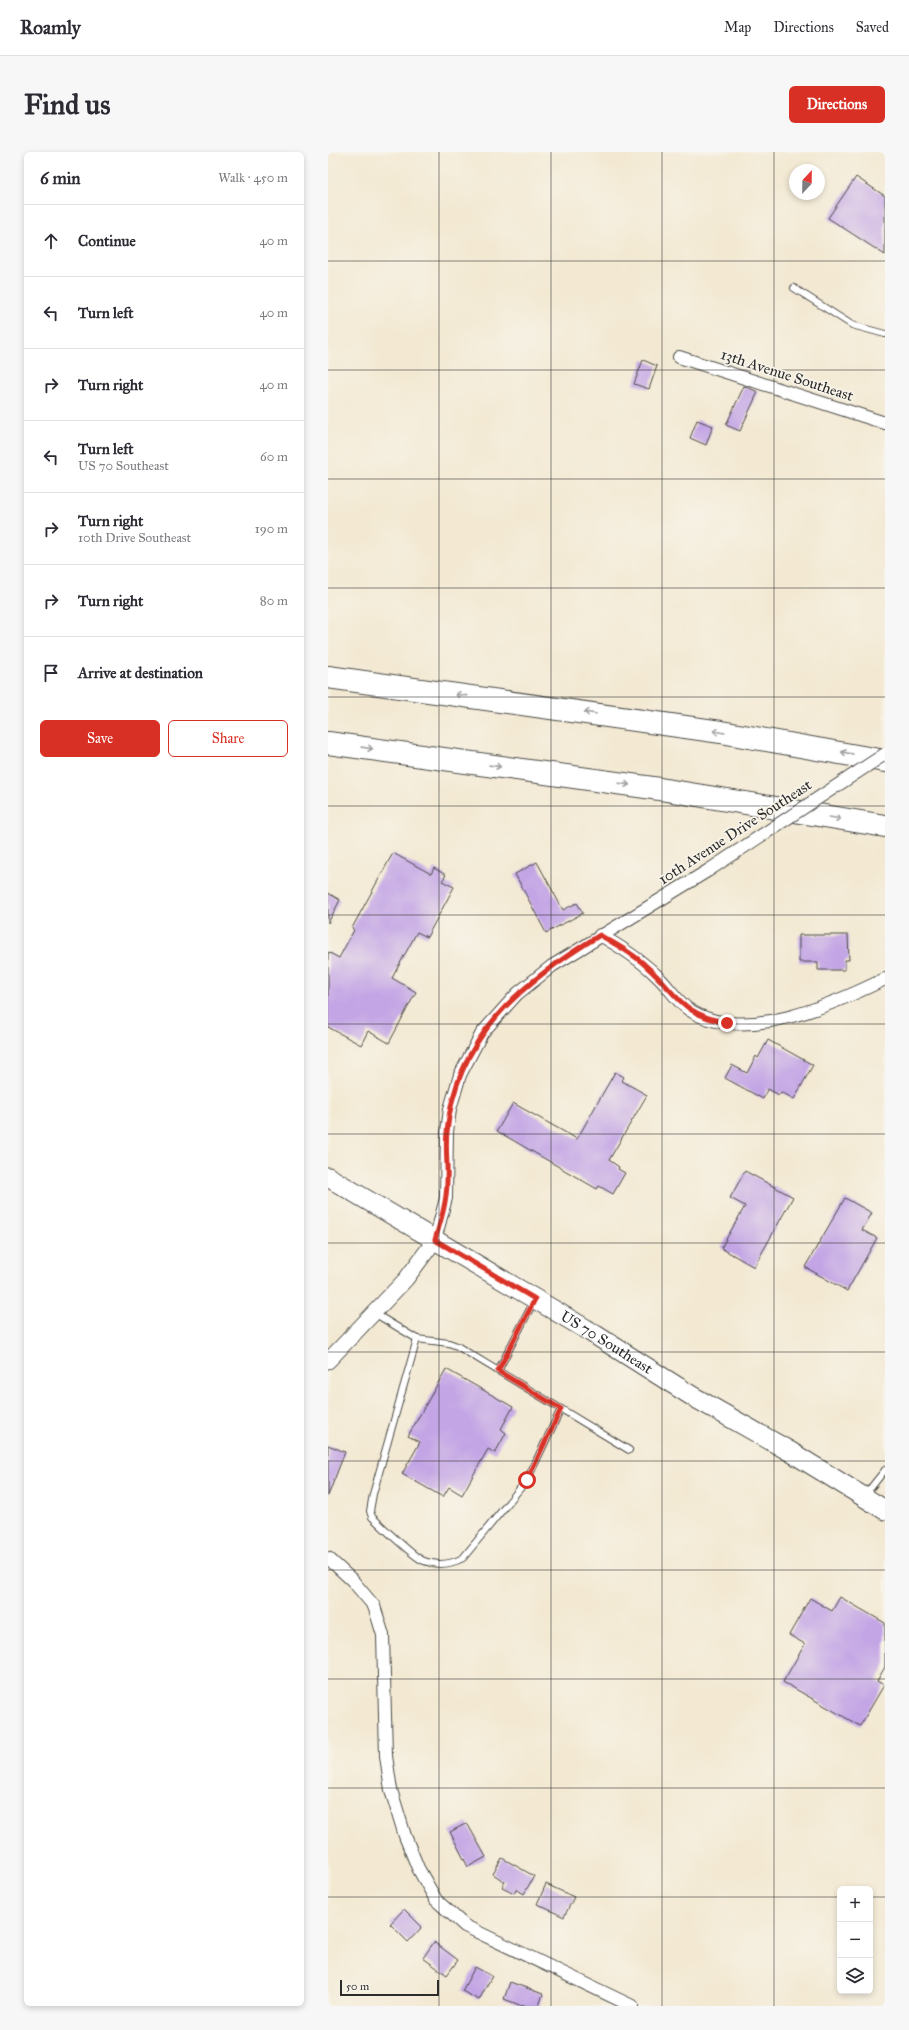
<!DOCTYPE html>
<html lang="en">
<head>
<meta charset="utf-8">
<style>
  body { margin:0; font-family:"IM FELL Great Primer",serif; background:#f7f7f7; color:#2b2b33 }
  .controls { position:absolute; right:12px; bottom:12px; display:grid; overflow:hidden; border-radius:6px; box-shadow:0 2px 6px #0003 }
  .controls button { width:36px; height:36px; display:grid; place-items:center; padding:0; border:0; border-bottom:1px solid #e1e1e2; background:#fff; color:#2b2b33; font:20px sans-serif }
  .compass { position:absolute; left:461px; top:12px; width:36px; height:36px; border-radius:50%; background:#fff; box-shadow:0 2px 6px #0003; rotate:22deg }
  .scale { position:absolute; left:12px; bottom:10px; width:99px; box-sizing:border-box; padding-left:4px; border:2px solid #2b2b2b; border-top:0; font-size:11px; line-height:14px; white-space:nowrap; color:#2b2b2b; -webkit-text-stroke:3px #f7f3e8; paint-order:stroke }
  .stop { position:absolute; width:12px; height:12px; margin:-9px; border:3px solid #d93025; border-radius:50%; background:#fff }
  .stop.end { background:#d93025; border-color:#fff; box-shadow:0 1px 4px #0008 }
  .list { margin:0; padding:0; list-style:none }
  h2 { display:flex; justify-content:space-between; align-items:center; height:52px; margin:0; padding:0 16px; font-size:17px }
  h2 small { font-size:13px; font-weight:400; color:#7c7c81 }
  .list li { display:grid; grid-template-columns:26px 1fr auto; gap:12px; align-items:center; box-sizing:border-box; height:72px; padding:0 16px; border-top:1px solid #e1e1e2 }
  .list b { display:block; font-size:15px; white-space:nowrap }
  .list p { margin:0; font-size:13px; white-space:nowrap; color:#7c7c81 }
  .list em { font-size:13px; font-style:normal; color:#7c7c81 }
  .actions { display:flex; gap:8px; padding:12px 16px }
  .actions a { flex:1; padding:9px 0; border:1px solid #d93025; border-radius:6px; text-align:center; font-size:14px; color:#d93025 }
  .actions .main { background:#d93025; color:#fff }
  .icon { flex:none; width:22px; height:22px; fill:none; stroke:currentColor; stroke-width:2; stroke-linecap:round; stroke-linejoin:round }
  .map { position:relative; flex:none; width:557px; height:1854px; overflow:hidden; border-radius:6px }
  header { display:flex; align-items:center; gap:24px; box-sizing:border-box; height:56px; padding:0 20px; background:#fff; border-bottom:1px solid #e1e1e2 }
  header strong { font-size:19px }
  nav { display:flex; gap:22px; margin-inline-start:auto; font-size:14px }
  .intro { display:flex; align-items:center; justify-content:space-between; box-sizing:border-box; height:96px; padding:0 24px }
  h1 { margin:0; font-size:28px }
  .button { padding:10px 18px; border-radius:6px; background:#d93025; color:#fff; font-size:14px; font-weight:700 }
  main { display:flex; gap:24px; padding:0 24px }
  aside { flex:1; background:#fff; border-radius:6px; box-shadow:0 2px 6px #0003 }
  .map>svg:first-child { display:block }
</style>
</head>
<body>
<header>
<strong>Roamly</strong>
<nav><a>Map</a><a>Directions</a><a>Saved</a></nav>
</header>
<div class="intro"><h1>Find us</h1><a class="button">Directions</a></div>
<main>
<aside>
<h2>6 min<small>Walk · 450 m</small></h2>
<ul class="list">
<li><svg class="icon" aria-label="ahead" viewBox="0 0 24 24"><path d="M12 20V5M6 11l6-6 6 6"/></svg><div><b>Continue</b></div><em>40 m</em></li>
<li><svg class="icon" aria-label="left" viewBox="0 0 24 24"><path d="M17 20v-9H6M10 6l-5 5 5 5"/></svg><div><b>Turn left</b></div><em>40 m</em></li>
<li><svg class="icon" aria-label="right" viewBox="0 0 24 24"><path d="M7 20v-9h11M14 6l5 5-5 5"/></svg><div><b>Turn right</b></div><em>40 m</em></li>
<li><svg class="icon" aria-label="left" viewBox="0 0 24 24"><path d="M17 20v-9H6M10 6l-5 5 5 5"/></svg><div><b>Turn left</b><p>US 70 Southeast</p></div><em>60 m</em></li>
<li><svg class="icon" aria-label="right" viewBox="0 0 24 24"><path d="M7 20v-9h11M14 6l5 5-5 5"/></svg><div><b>Turn right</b><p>10th Drive Southeast</p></div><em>190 m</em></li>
<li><svg class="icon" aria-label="right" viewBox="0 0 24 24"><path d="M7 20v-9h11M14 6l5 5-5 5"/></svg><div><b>Turn right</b></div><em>80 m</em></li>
<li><svg class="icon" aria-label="arrive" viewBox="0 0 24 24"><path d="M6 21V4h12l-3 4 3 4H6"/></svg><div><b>Arrive at destination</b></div></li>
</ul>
<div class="actions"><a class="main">Save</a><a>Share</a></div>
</aside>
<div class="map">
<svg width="557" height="1854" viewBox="0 0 557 1854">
  <rect width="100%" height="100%" fill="#f7f3e8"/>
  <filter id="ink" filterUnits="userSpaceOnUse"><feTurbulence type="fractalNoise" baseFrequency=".025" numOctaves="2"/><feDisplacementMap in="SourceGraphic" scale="8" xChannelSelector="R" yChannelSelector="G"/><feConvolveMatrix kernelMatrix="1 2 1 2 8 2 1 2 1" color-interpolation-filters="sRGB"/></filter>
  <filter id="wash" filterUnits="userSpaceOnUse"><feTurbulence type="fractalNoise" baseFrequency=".012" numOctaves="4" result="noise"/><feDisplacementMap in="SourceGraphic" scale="16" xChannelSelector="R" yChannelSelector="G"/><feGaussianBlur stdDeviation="0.9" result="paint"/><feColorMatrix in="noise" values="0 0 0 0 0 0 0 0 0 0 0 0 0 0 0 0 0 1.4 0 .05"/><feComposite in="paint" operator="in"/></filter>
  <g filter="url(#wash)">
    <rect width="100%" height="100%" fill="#f3e9d3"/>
    <g id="blocks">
      <g fill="#c3a5e5">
        <path d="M528,25L557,44V103L500,66Z"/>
        <path d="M315,208L329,214L321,237L306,232Z"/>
        <path d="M416,234L430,240L412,279L398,273Z"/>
        <path d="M369,268L385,274L378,293L362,286Z"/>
        <path d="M65,701L103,722L106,716L118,723L114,729L126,735L99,785L89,780L64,826L88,840L61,891L40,879L33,893L0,875V800L11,806L26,778L24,776Z"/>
        <path d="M209,710L235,758L249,751L255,761L218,781L187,722Z"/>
        <path d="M0,741L12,748L0,771Z"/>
        <path d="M471,783H520L521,808H517V818H490V810H471Z"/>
        <path d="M440,888L485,913L466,947L453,940L451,943L440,937L435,947L397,926L404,913L419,921L428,904L430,906Z"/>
        <path d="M287,920L296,925L294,929L319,943L281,1008L291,1015L290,1017L297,1021L285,1042L271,1034L269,1037L169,979L185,951L249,987Z"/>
        <path d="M417,1019L465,1045L426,1115L393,1096L417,1054L402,1046Z"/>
        <path d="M517,1046L544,1061L534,1078L549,1086L519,1139L477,1115Z"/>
        <path d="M118,1217L185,1255L173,1277L178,1281L167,1301L160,1297L134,1343L121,1335L115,1345L74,1322L92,1290L80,1284Z"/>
        <path d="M0,1293L17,1300L0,1344Z"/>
        <path d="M512,1445L557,1471V1515L549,1529L556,1533L532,1574L455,1530L477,1492L461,1483L482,1446L504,1459Z"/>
        <path d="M139,1671L158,1705L140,1715L122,1680Z"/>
        <path d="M174,1706L206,1724L196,1742L188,1737L186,1741L174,1735L177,1730L165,1722Z"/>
        <path d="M218,1732L246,1745L236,1765L209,1752Z"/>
        <path d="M76,1757L94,1775L80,1790L62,1772Z"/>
        <path d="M106,1790L130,1808L119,1823L95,1806Z"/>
        <path d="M147,1815L164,1824L151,1848L134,1839Z"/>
        <path d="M182,1830L215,1842L211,1854H194L176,1847Z"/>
      </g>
    </g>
  </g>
  <g filter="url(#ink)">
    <use href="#blocks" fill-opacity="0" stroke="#494844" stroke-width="1"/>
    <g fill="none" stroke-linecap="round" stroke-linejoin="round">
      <defs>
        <g id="service">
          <path d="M466,136L524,173L557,182"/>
          <path d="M46,1161L89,1187L121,1191L129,1194L301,1298"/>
          <path d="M89,1187L45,1342L42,1359L44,1365C54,1374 86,1406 96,1409C109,1414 123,1412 135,1406L199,1328L233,1257"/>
          <path d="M170,1219L206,1149"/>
          <path d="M537,1343L557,1318"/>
        </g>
        <g id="minor">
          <path d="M351,205L557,271"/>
          <path d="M272,783C293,795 312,807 329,824C340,834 348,848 360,857C414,894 506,852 557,827"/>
          <path d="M107,1088L118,1046L119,980L122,957L132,923L154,881L189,842L224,814L381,718"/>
          <path d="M0,1406L24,1428L46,1454L55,1483L58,1604L63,1638L77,1684L90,1716L108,1748L137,1774L304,1854"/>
        </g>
        <path id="tertiary" d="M0,1209L78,1127L107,1088"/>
        <g id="primary">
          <path id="s1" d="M0,1025L258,1177L364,1244L463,1300L557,1358"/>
        </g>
        <g id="motorway">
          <path d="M0,525L393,580L557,609"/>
          <path d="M0,591L332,637L557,674"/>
        </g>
      </defs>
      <use href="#service" stroke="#494844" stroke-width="8"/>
      <use href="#minor" stroke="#494844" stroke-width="14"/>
      <use href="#tertiary" stroke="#494844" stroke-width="17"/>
      <use href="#primary" stroke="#494844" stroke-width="21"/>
      <use href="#motorway" stroke="#494844" stroke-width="24"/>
      <use href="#service" stroke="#fff" stroke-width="6"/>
      <use href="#minor" stroke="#fff" stroke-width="12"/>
      <use href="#tertiary" stroke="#fff" stroke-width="15"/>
      <use href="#primary" stroke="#fff" stroke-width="19"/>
      <use href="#motorway" stroke="#fff" stroke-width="22"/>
      <defs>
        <path id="minor-bridge" d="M381,718L557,602"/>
      </defs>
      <use href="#minor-bridge" stroke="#494844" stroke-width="14" stroke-linecap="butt"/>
      <use href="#minor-bridge" stroke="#fff" stroke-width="12"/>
    </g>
    <defs><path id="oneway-shaft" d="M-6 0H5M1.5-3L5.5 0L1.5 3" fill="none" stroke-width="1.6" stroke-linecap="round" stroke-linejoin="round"/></defs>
    <g stroke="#a0a0a0">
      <use href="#oneway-shaft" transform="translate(133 543) rotate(-172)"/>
      <use href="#oneway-shaft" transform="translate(262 561) rotate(-172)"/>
      <use href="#oneway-shaft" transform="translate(391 580) rotate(-171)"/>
      <use href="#oneway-shaft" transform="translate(39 596) rotate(8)"/>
      <use href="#oneway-shaft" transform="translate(519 601) rotate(-169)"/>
      <use href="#oneway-shaft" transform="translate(167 614) rotate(8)"/>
      <use href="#oneway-shaft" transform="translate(296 632) rotate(8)"/>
      <use href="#oneway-shaft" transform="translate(507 666) rotate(9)"/>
    </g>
  </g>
  <g fill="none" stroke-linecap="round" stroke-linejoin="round" filter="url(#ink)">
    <path stroke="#d93025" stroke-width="5" d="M199,1328L233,1257L170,1219L207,1147L107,1088C113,1068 119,1049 119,1029C120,1012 117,997 119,980C128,884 194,830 272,783C288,793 305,801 318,814C351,843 351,861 399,871"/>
  </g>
  <path fill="none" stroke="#2b2b2b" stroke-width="1" stroke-opacity="0.55" d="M111,0V1854M223,0V1854M334,0V1854M446,0V1854M0,109H557M0,218H557M0,327H557M0,436H557M0,545H557M0,654H557M0,763H557M0,872H557M0,982H557M0,1091H557M0,1200H557M0,1309H557M0,1418H557M0,1527H557M0,1636H557M0,1745H512M542,1745H557"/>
  <g text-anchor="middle" stroke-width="3.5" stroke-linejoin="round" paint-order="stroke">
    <g font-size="15" fill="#2b2b2b" stroke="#f7f3e8">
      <text transform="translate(459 223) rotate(18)" y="5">13th Avenue Southeast</text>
      <text transform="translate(407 680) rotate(-33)" y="5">10th Avenue Drive Southeast</text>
      <text dy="5" stroke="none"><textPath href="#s1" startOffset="324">US 70 Southeast</textPath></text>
    </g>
  </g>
</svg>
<div class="controls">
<button>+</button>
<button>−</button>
<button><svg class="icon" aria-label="layers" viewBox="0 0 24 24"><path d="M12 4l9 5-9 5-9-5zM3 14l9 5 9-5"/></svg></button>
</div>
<svg class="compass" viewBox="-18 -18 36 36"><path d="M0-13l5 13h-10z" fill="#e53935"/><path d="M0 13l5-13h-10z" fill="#7c7c81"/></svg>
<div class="scale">50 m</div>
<div class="stop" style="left:199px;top:1328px"></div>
<div class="stop end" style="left:399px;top:871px"></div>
</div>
</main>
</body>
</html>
